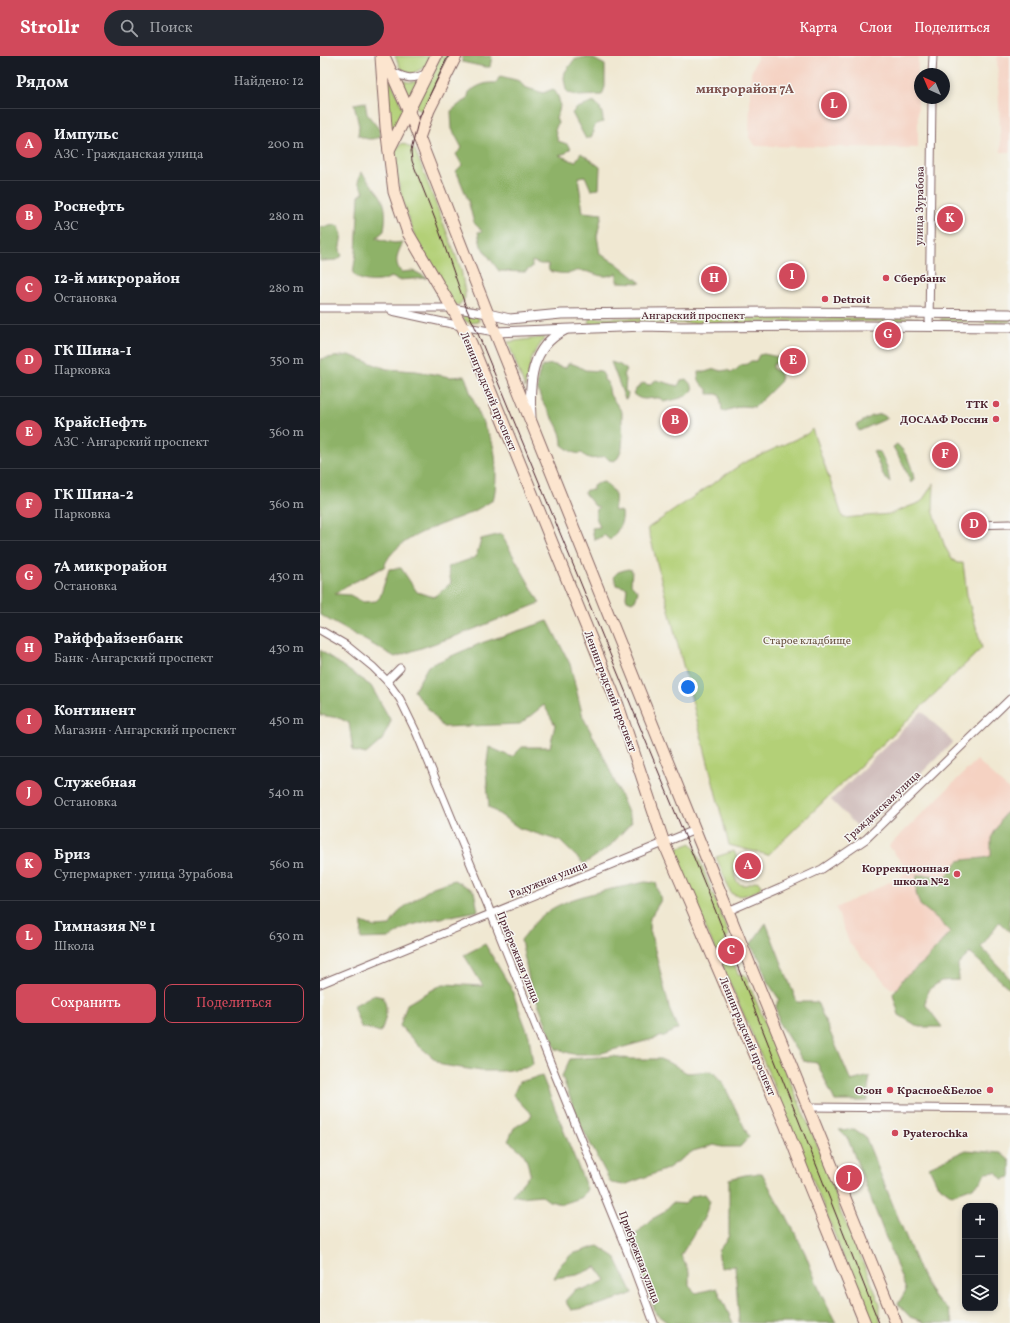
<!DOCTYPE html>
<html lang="ru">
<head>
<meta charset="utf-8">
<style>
  body { margin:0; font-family:Vollkorn,serif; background:#242831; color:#f1f3f6 }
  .controls { position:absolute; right:12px; bottom:12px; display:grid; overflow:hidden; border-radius:8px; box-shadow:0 2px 6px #0003 }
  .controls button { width:36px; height:36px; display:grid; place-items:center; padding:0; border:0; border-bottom:1px solid #363941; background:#171b24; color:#f1f3f6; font:20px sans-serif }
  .compass { position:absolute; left:594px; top:12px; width:36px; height:36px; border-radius:50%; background:#171b24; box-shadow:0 2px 6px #0003; rotate:316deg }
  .you { position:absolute; left:368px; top:631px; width:14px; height:14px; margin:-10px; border:3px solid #fff; border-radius:50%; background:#1a73e8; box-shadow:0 0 0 6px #1a73e833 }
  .badge { display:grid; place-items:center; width:26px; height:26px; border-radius:50%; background:#d1495b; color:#fff; font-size:13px; font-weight:700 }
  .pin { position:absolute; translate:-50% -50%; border:2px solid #fff; box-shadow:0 1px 4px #0006 }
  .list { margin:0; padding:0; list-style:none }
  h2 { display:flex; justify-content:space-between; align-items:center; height:52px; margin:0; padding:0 16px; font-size:17px }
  h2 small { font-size:13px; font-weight:400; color:#9ea1a6 }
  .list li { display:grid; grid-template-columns:26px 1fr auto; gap:12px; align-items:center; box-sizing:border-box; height:72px; padding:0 16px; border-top:1px solid #363941 }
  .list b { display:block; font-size:15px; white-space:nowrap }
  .list p { margin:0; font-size:13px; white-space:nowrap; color:#9ea1a6 }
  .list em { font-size:13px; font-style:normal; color:#9ea1a6 }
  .actions { display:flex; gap:8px; padding:12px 16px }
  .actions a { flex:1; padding:9px 0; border:1px solid #d1495b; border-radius:8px; text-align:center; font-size:14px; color:#d1495b }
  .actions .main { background:#d1495b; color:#fff }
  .icon { flex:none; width:22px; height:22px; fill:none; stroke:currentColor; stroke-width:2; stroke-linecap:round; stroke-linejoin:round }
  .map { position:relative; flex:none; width:690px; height:1267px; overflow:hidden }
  header { display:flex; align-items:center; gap:24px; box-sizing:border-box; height:56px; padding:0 20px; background:#d1495b; color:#fff }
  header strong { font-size:19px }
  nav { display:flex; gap:22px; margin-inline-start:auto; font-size:14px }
  .search { width:280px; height:36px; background:#242831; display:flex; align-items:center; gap:10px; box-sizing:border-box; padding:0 14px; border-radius:22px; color:#9ea1a6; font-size:15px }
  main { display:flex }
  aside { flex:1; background:#171b24 }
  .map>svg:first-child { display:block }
</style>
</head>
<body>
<header>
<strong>Strollr</strong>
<div class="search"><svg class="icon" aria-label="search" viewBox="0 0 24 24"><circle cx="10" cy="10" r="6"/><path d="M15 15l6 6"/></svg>Поиск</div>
<nav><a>Карта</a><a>Слои</a><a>Поделиться</a></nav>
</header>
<main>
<aside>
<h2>Рядом<small>Найдено: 12</small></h2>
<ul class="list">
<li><span class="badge">A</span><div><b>Импульс</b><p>АЗС · Гражданская улица</p></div><em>200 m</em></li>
<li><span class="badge">B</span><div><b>Роснефть</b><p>АЗС</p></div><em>280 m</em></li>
<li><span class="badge">C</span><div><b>12-й микрорайон</b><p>Остановка</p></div><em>280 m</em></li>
<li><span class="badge">D</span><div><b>ГК Шина-1</b><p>Парковка</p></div><em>350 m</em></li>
<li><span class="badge">E</span><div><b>КрайсНефть</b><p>АЗС · Ангарский проспект</p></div><em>360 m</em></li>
<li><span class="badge">F</span><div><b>ГК Шина-2</b><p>Парковка</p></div><em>360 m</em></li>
<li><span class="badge">G</span><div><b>7А микрорайон</b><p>Остановка</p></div><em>430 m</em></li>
<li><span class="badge">H</span><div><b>Райффайзенбанк</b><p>Банк · Ангарский проспект</p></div><em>430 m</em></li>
<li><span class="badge">I</span><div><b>Континент</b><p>Магазин · Ангарский проспект</p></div><em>450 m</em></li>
<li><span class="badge">J</span><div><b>Служебная</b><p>Остановка</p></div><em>540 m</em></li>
<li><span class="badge">K</span><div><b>Бриз</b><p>Супермаркет · улица Зурабова</p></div><em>560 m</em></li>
<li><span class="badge">L</span><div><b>Гимназия № 1</b><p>Школа</p></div><em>630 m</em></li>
</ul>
<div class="actions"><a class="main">Сохранить</a><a>Поделиться</a></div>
</aside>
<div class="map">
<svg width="690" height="1267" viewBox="0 0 690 1267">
  <rect width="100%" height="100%" fill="#f6f6f2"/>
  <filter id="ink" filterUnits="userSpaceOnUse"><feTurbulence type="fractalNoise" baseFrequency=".025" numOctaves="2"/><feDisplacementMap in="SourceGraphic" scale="8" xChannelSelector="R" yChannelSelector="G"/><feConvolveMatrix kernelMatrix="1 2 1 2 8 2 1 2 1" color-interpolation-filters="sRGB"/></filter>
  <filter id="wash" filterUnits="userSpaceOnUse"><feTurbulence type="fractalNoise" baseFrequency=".012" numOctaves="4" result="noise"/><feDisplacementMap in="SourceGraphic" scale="16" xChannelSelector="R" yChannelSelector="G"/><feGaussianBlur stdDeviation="0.9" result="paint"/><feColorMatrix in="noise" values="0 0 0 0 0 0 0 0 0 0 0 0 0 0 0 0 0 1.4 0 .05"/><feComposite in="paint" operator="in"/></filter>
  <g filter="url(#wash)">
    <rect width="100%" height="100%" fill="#f0e8d2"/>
    <g fill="#f5d2c2">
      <path d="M438,0H598V92L436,90L429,82L431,17Z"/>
      <path d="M677,0H690V96H681Z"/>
      <path d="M657,704L690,735V827L585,930L571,933L530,888L516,852L580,821L588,815L569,790Z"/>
    </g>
    <path fill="#d1bfbd" d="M602,655L633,686L542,775L511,744Z"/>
    <g fill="#b3d077" stroke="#7e7851">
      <path d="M75,0H112L108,9L92,18L81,13Z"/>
      <path d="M120,0H131L104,55L95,51Z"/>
      <path d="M66,12L84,56L71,83Z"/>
      <path d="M78,24L90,26L100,25L89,47Z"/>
      <path d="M83,87L95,94L141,213L145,236V242L139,249H133L96,184L82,144L72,95Z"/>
      <path d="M145,258L157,259L159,265L157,266L151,267L145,265L142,261Z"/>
      <path d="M269,262H598V265L269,268Z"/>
      <path d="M621,262H690V266L621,265Z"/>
      <path d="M225,281L212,301L205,332L188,286Z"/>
      <path d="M492,373L523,462L570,458L601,446L614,427L613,454L625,491L632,503L637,507H643L647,539L662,592L448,799L409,789L328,472L423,407L487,378Z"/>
      <path d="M371,787L375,792L409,879L405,884L418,918L425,919L509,1117L521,1158L532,1179L560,1248V1267H548C490,1108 422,953 353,798V794Z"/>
      <path d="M414,795L419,806C413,813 412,829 425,829C429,829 433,826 437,825L441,828L442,830C434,838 420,843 411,837L396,801Z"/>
    </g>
    <g fill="#8eb268" stroke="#6c684a">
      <path d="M142,0H172L170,11H165L142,6Z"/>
      <path d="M264,1L272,2L285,9V31L282,39L259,40L249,37L246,34L244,22L245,16L254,4Z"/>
      <path d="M180,20L200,25L204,31L223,37L233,33C241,42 242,52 236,62L238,67L235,74L238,85L247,88L251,92L246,97L239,99L255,106L261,97L280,111L279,133L271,134L265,120L258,121L263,156L282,158L277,180L280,198L296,207L321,227L297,226V217C279,225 276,215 260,215C257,214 254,216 251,217C243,218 236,217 229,215L228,208H220L212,205V211L205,216L179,215L161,190L158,176L162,175L154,167L148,144L138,119L135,116L142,109L136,98L142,92L132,73L131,55L141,47L147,44L149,36C157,30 165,26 176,27Z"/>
      <path d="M45,46L47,58L59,73L61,81C52,84 46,84 38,79L39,70L34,48Z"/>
      <path d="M275,46C281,53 283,57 283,66L277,68L273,72L274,76L271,81L266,83L252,57L257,52Z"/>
      <path d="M41,116C60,140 69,142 64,175L56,182L74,187L83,186C78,197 73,205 81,216L94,215L107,222L78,224L71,221C62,226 50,227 40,223C37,222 35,219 33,217L36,197L39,140L44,136L38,126Z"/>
      <path d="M14,169L19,170C19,172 21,174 21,177C23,185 17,191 22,200L17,204L0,205V172Z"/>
      <path d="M444,298L458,301L457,308H453V313C459,315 461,318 461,325L435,351L421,350L405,355L402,354L400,340L397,338H388V334C381,328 378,326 378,316H385L395,313L401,315L407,314L411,316L416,314L421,309L427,308L431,305H436L439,299Z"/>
      <path d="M29,299L67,313L96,315L130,321L145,320C150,338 158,355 165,372C168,378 172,383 173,389C177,401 177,433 173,444C165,449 157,454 148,458C122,469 74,481 64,511L26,530L15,538L30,539L43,546L56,545L60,541L69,513L81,512L97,536L114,541L131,527L128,511L156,501L161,483L181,478L220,547L139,579L75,601L0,559V303Z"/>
      <path d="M291,306L300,309L307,314L303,319L306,323L305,334L308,337L307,342L305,343Z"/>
      <path d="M250,307L258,310L265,314L281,315L284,320V324L288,326L290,339L302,356V371L303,379L302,392L298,402L294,405L289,404L285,400C275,403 269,405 262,397C254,399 249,394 242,389C242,384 241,378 239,374C229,351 207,335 223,310C236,306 236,311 246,312L248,308Z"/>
      <path d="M366,323L372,330L373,334C366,343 352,344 343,346L340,342C328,341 324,347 313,338L316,333L323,327L329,329L336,324L358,330L361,324Z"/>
      <path d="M561,358L568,362L539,375L536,369L552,360Z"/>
      <path d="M577,388C587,397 592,410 594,423L591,427L583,408L573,391Z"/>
      <path d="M553,395L560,396L567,411L570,426L564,421Z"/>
      <path d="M284,426C296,437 297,438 294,454L302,456C304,466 297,477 290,484L284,479L278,483H274L272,472L280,471C277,464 273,457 279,451L275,450L264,437L266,434H273V430L278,427Z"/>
      <path d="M308,513L312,514L311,528L318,535L316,543L312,546L307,544L306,541L307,532L296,529L294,520L298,516Z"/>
      <path d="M228,565L250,608L263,661L285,703L312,766L288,792L264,808L240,785L199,772L169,751L166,714L169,691L192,701L202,691H230L235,669L224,649L200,668L123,671L94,635L108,610L164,586Z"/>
      <path d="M0,594L51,630L71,665L62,684L46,698L33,695L29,667L19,662L0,659Z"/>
      <path d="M690,756V876L679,866L661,891L686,918L690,924V933L650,897L638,909L639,924L621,925L608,934L605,948L622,971H599L579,959L573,938L583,923L605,905L630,876L619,864L600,849L596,837L597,819H610L625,822L638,805C650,802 659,804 671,800V782L685,757Z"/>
      <path d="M134,824L154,835L158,855L115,863L88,870L69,882L41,883L42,866L55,871L69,870L80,854L113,831Z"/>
      <path d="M325,826L336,827L341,844L330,862L329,870L350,955L358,973L344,980L278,998H253L236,993L209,924L201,884C208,876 215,865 223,859C247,839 295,833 325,826Z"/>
      <path d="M446,867L477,946H497L531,1025L550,1020L549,1026L547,1045H515L497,1007L483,1005L459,967L456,950L459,943L447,925L441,905L430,889Z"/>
      <path d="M165,888L191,932L209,980L213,1008L205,1012L182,1015H161L122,1009L98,989L80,970L87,948L123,928L163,930L144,899Z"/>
      <path d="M53,939L63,941C69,954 65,963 61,976L41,971L33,950Z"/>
      <path d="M293,1000L310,1003H340L354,1009L367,1017L392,1015L403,1027L429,1081L420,1091H402L394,1089L373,1095L347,1113L304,1129L291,1127L259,1066L242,1020L250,1003Z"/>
      <path d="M222,1020L267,1133L262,1141L242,1148L229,1145L221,1139L201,1141L192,1139L210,1118C206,1098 204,1096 188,1085L194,1072L210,1062L212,1059L193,1039L199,1026Z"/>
      <path d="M534,1073L545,1080L601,1218L614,1242L627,1252L633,1267H604V1266L590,1261L578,1248L586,1234L528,1083L519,1074Z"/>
      <path d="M646,1094L681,1097L690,1105V1121L682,1123L676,1116L665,1117C664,1120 662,1124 660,1126C655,1132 640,1135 632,1139L617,1128L609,1111Z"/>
      <path d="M442,1117L453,1138L467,1161L485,1197L501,1238L516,1267H419L415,1210L401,1212L398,1195L406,1185L409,1179V1123L425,1119Z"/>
      <path d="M385,1138L390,1145L384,1162L361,1199L369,1216V1230L376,1237L397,1232L413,1267H348L336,1258L310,1184L330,1164L343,1157L352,1147L365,1148L372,1140Z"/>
      <path d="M278,1190L295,1201L313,1237C294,1245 273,1251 251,1254L245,1245L256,1233H266L286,1224L276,1211L257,1219L234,1222L241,1208L252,1198Z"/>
    </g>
  </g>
  <g filter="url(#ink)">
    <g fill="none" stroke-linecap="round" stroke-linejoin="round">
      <defs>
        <g id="minor">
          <path d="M71,15C86,22 91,25 107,17"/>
          <path d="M612,18L613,0"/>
          <path d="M0,252H132L168,258"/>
          <path d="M72,255L141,270L175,276"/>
          <path d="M609,271L612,42"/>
          <path d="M652,469L690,468"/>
          <path d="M0,574L26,589L53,611L67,625L80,643L97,678L168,850L232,1011L309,1200L334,1267"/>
          <path d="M67,625L80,612"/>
          <path d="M408,855L461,832L502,813L546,783L690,643"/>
          <path d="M0,928L375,774"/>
          <path d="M488,1051L690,1053"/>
        </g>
        <g id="tertiary">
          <path d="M168,258L190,263L241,258L328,257L462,256L690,258"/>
          <path d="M175,276L324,270L361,271L540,270L690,271"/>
          <path d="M211,361C209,327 210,291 245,274"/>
        </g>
        <g id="secondary">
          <path d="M64,0L89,56L175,276L379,784L576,1267"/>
          <path d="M61,1L66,71L74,136L88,177L132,252L151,287L298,649L344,787L465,1068L482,1112L545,1267"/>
          <path d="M99,82L109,54L136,0"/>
          <path d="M69,94L116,0"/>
        </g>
      </defs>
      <use href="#minor" stroke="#846565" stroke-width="9"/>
      <use href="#tertiary" stroke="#846565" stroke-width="11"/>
      <use href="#secondary" stroke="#846565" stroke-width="13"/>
      <use href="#minor" stroke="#fff" stroke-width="7"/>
      <use href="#tertiary" stroke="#fff" stroke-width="9"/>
      <use href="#secondary" stroke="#fce5cf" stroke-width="11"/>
      <path stroke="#4a1f2b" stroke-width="1" d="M128,0L99,62L91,95L92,105L115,163L147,254L156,273L388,836L559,1267"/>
    </g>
  </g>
  <g fill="#d1495b" stroke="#f6f6f2" stroke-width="1.5">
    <circle cx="566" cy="222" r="4"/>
    <circle cx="505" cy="243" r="4"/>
    <circle cx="676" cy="348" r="4"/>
    <circle cx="676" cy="363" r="4"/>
    <circle cx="637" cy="818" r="4"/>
    <circle cx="570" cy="1034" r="4"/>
    <circle cx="670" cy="1034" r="4"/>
    <circle cx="575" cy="1077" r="4"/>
  </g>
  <g text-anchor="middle" stroke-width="3" stroke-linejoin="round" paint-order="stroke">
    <g font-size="11" fill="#4a1f2b" stroke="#f6f6f2">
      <text transform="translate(599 150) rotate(-89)" y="4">улица Зурабова</text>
      <text x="373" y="263">Ангарский проспект</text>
      <text transform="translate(169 335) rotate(67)" y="4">Ленинградский проспект</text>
      <text transform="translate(291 635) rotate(69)" y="4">Ленинградский проспект</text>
      <text transform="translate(562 750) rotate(-43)" y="4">Гражданская улица</text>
      <text transform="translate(228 823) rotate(-22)" y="4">Радужная улица</text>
      <text transform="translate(199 901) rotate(68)" y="4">Прибрежная улица</text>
      <text transform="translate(428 980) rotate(67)" y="4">Ленинградский проспект</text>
      <text transform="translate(320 1201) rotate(69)" y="4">Прибрежная улица</text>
    </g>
    <g font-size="11" font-weight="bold" fill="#4a1f2b" stroke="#f6f6f2" text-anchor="end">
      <text x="574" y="226" text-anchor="start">Сбербанк</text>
      <text x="513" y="247" text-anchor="start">Detroit</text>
      <text x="668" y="352">ТТК</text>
      <text x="668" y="367">ДОСААФ России</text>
      <text x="629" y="816">Коррекционная<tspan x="629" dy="13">школа №2</tspan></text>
      <text x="562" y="1038">Озон</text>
      <text x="662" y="1038">Красное&amp;Белое</text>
      <text x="583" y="1081" text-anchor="start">Pyaterochka</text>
    </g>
    <g font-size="11" fill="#6a5442" stroke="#f6f6f2">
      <text x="487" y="588">Старое кладбище</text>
    </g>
    <g font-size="13" font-weight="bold" fill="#7e524d" stroke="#f6f6f2">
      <text x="425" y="37">микрорайон 7А</text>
    </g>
  </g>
</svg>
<div class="controls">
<button>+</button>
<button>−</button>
<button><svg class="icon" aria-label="layers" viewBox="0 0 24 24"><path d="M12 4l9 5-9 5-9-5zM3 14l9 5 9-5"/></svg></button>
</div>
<svg class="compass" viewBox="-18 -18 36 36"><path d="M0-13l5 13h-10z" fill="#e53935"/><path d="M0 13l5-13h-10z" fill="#9ea1a6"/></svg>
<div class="you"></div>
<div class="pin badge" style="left:428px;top:810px">A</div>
<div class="pin badge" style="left:355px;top:365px">B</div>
<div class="pin badge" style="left:411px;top:895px">C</div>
<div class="pin badge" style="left:654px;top:469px">D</div>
<div class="pin badge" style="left:473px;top:305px">E</div>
<div class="pin badge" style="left:625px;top:399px">F</div>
<div class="pin badge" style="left:568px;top:279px">G</div>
<div class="pin badge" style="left:394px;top:223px">H</div>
<div class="pin badge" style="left:472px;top:220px">I</div>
<div class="pin badge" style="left:529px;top:1122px">J</div>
<div class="pin badge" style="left:630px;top:163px">K</div>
<div class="pin badge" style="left:514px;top:49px">L</div>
</div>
</main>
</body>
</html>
